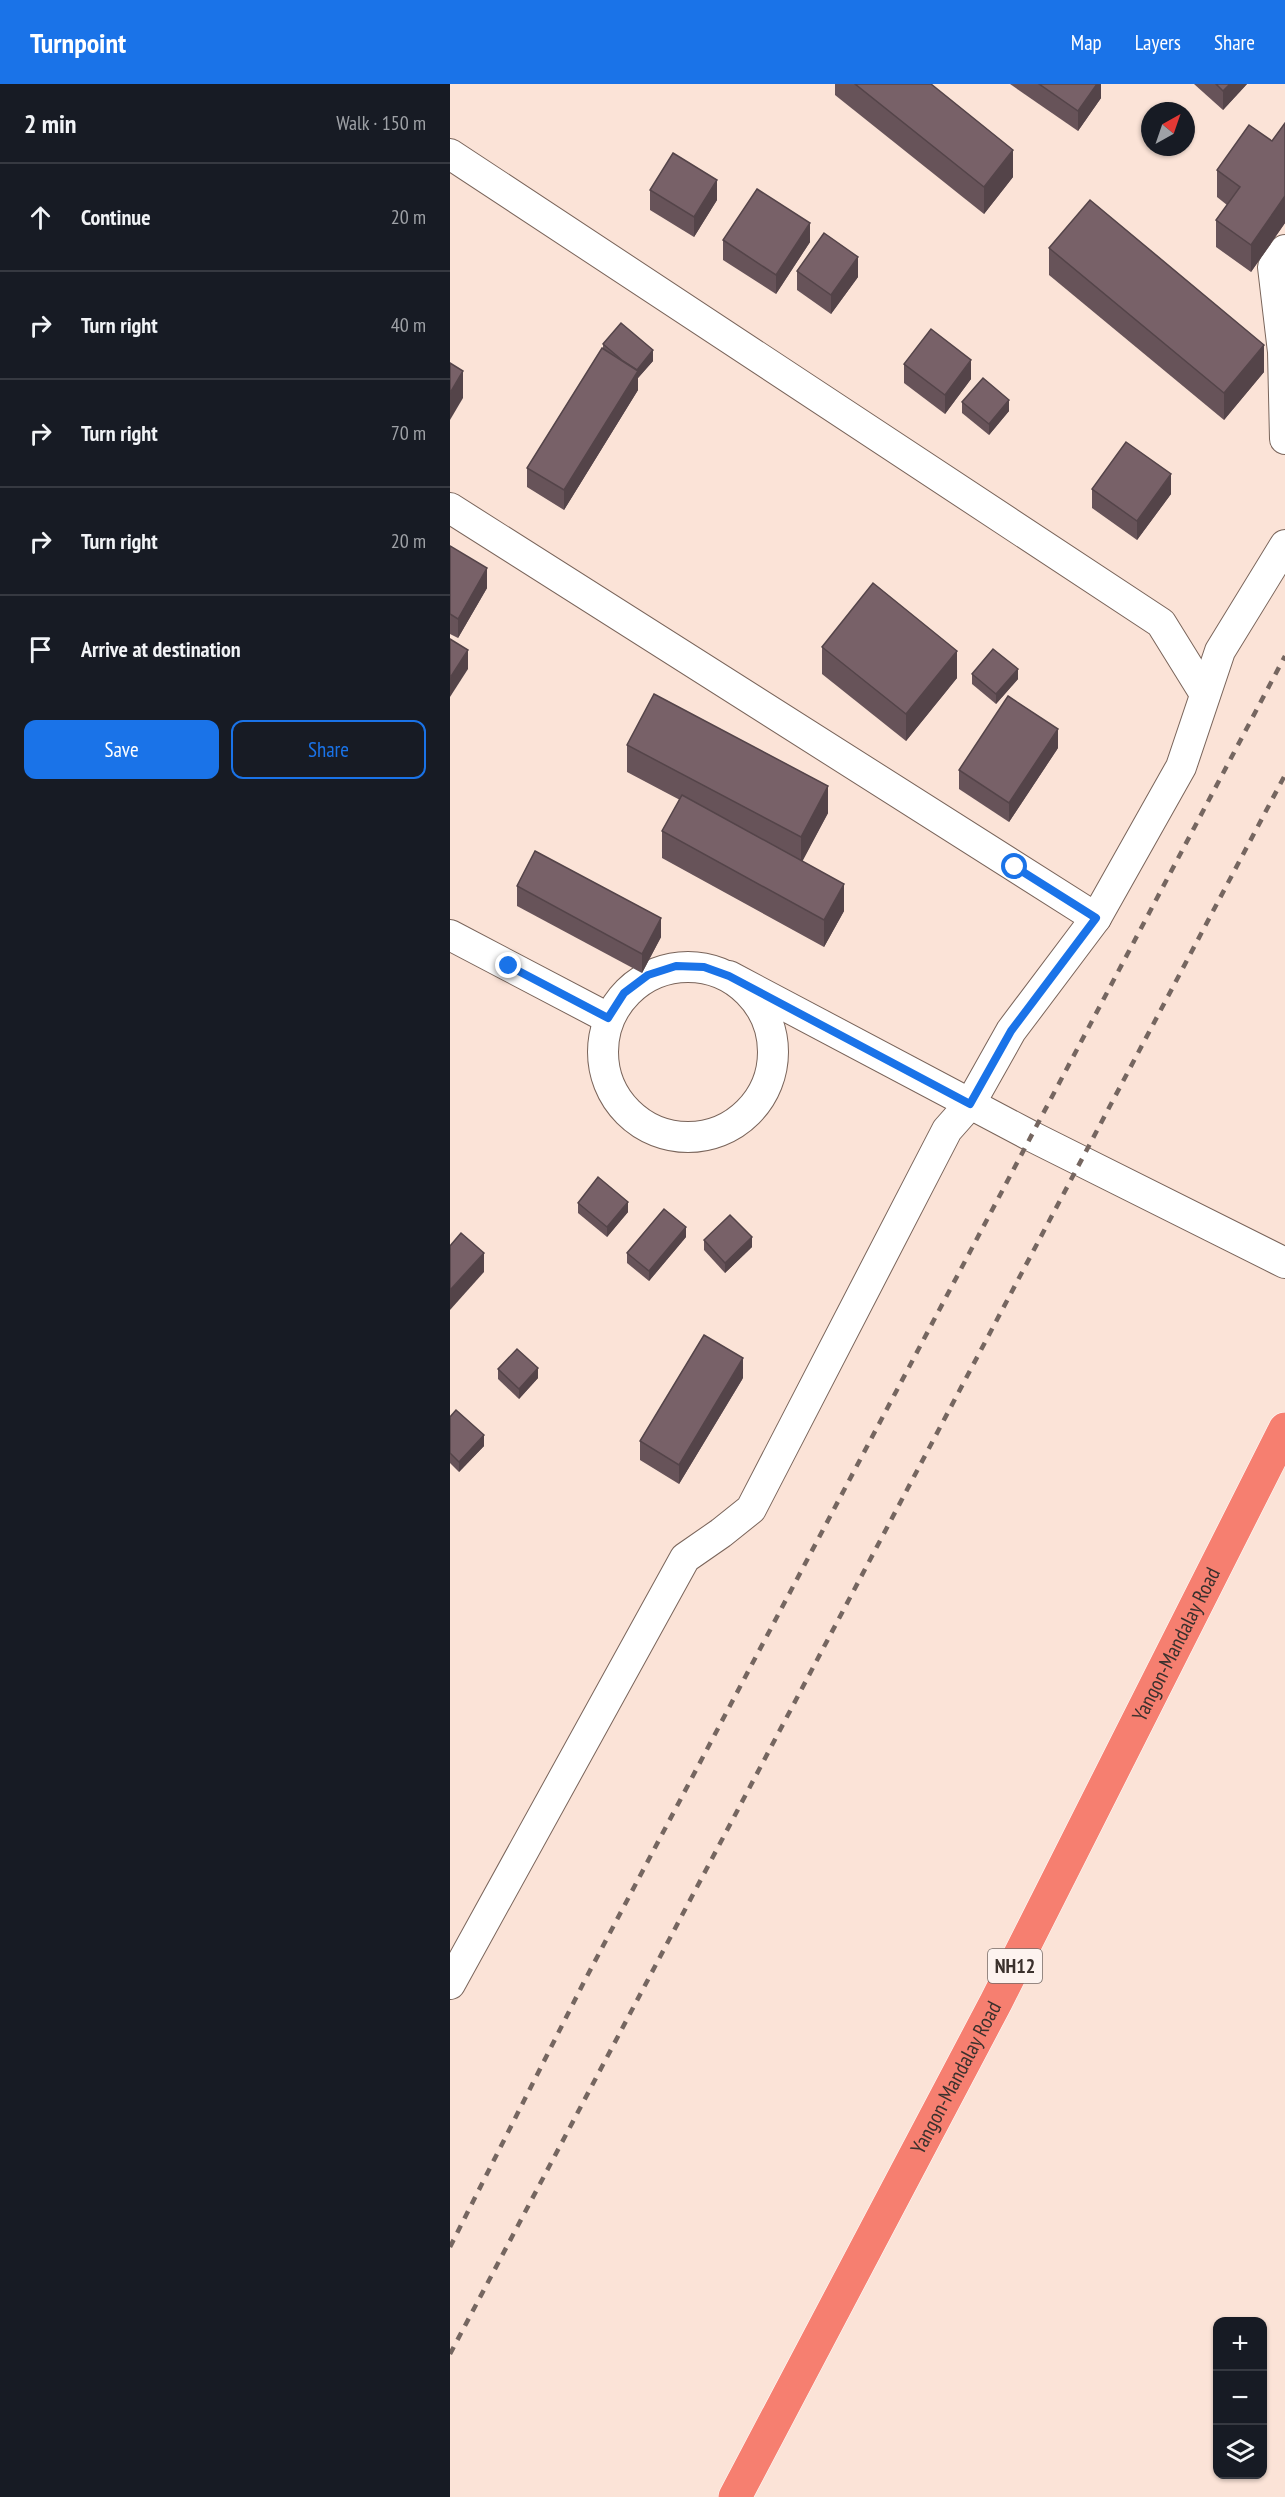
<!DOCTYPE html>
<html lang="en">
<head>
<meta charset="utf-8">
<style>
  body { margin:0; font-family:"PT Sans Narrow",sans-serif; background:#242831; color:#f1f3f6 }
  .controls { position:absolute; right:18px; bottom:18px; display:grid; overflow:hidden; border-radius:12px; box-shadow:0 2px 4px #0004 }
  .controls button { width:54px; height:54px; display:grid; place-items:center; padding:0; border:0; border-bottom:2px solid #363941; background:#171b24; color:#f1f3f6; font:30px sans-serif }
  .compass { position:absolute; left:691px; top:18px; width:54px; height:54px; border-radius:50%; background:#171b24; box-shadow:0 2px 4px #0004; rotate:40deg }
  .stop { position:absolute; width:18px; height:18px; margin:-14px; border:4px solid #1a73e8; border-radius:50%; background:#fff }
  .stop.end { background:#1a73e8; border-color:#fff; box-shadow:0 2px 6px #0008 }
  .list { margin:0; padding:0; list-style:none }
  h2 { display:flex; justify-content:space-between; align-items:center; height:78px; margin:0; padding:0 24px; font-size:26px }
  h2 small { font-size:20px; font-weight:400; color:#9ea1a6 }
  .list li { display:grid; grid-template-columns:39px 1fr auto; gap:18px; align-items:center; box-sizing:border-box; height:108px; padding:0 24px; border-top:2px solid #363941 }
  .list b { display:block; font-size:22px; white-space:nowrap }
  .list em { font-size:20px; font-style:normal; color:#9ea1a6 }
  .actions { display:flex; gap:12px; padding:18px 24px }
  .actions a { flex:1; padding:14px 0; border:2px solid #1a73e8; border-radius:12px; text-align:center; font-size:21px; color:#1a73e8 }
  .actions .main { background:#1a73e8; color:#fff }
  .icon { flex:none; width:33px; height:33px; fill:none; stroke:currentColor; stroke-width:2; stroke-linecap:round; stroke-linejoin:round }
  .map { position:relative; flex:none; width:835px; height:2413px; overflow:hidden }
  header { display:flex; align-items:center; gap:36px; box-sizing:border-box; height:84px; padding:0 30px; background:#1a73e8; color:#fff }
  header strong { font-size:28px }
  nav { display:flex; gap:33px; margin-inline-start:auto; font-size:21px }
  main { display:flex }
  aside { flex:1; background:#171b24 }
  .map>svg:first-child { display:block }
</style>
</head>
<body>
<header>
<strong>Turnpoint</strong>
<nav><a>Map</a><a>Layers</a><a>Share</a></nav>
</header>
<main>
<aside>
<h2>2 min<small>Walk · 150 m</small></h2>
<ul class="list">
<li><svg class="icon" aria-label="ahead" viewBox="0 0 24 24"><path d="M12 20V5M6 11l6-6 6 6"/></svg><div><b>Continue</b></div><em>20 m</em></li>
<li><svg class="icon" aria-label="right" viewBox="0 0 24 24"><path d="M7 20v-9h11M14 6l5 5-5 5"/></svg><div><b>Turn right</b></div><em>40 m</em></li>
<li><svg class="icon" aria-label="right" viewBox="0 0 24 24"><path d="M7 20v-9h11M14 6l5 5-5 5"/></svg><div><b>Turn right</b></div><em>70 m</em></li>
<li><svg class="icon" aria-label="right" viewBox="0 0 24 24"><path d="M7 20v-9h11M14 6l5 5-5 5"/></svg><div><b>Turn right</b></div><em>20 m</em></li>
<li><svg class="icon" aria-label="arrive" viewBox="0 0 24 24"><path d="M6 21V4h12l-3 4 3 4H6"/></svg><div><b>Arrive at destination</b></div></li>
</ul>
<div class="actions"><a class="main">Save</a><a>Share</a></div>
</aside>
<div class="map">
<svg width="835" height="2413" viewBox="0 0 835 2413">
  <rect width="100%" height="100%" fill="#fbe3d7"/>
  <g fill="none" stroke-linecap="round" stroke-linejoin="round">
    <defs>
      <g id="street">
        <path d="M0,70L711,539L755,610"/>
        <path d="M835,166L823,183L833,268L835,355"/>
        <path d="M0,424L646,834"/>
        <path d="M0,851L158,934"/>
        <circle cx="238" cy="968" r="85"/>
        <path d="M279,892L581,1052L835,1179"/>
        <path d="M0,1900L235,1474L271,1449L301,1425L497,1046L520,1020L561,947L646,834L731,683L770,567L835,461"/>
      </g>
      <g id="highway">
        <path id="s1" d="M285,2413L546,1918L835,1345"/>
      </g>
    </defs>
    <use href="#street" stroke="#79645a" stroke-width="32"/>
    <use href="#highway" stroke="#fff" stroke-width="34"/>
    <use href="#street" stroke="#fff" stroke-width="30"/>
    <use href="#highway" stroke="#f67f70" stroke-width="33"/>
    <g stroke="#756660" stroke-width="4.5" stroke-dasharray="8 8" stroke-linecap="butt">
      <path d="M0,2163L135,1896L835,572"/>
      <path d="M0,2270L835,691"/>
    </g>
  </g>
  <g fill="#675359">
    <path d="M385,0H481L563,93L534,130L385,11Z"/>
    <path d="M560,0H651V14L628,47Z"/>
    <path d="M744,0H797L773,26Z"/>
    <path d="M835,39V139L801,188L766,163V136L777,121L767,113V86L822,57Z"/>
    <path d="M200,106L267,116L244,153L200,126Z"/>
    <path d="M273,156L360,158L326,210L273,176Z"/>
    <path d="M599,164L814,288L774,336L599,191Z"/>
    <path d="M347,187L408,193L381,230L347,206Z"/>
    <path d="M153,260L203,277L188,294V306L114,426L77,403V384L153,265Z"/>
    <path d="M454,280L521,295L495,330L454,299Z"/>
    <path d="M512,318L559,327L539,351L512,329Z"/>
    <path d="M642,405L721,410L687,456L642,424Z"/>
    <path d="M0,462L37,504L8,554L0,550Z"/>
    <path d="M372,563L507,594L456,657L372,590Z"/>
    <path d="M522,590L568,595L546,620L522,600Z"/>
    <path d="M177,661L378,729L352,777L394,827L374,863L212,774V747L230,716L177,688Z"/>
    <path d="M608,664L559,738L509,705V686Z"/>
    <path d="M67,802L211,853L192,889L67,822Z"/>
    <path d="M128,1119L178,1128L157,1153L128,1129Z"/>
    <path d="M236,1153L199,1197L177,1179V1169Z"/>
    <path d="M254,1156L302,1163L275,1189L254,1166Z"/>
    <path d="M48,1285L88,1294L69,1315L48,1295Z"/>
    <path d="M293,1294L229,1400L190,1376V1357Z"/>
    <path d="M0,1333L34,1362L9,1388L0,1379Z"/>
  </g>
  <g fill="#544449">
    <path d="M647,0H651V14L628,47V27Z"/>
    <path d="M780,0H797L773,26V7Z"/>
    <path d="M563,66V93L534,130V103Z"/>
    <path d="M267,96V116L244,153V133Z"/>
    <path d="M835,112V139L801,188V161Z"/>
    <path d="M360,139V158L326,210V191Z"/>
    <path d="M408,173V193L381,230V211Z"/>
    <path d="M814,261V288L774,336V309Z"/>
    <path d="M203,266V277L188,294V306L114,426V406L185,287Z"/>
    <path d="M521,276V295L495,330V311Z"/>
    <path d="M13,287V314L0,336V309Z"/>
    <path d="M559,316V327L539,351V340Z"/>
    <path d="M721,390V410L687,456V437Z"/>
    <path d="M37,484V504L8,554V535Z"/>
    <path d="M18,566V585L0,613V594Z"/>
    <path d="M507,567V594L456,657V630Z"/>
    <path d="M568,585V595L546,620V610Z"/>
    <path d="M608,645V664L559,738V719Z"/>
    <path d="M378,702V729L351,780V753Z"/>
    <path d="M394,800V827L374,863V836Z"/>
    <path d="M211,834V853L192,889V870Z"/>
    <path d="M178,1118V1128L157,1153V1143Z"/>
    <path d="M236,1143V1153L199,1197V1187Z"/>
    <path d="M302,1153V1163L275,1189V1179Z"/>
    <path d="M34,1169V1188L0,1226V1206Z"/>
    <path d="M293,1274V1294L229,1400V1381Z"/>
    <path d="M88,1284V1294L69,1315V1305Z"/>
    <path d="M34,1351V1362L9,1388V1378Z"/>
  </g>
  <g fill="#786168" stroke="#544449" stroke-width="1.5">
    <path d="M405,0H481L563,66L534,103Z"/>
    <path d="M589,0H647L628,27Z"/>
    <path d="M766,0H780L773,7Z"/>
    <path d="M835,39V112L801,161L766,136L790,103L767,86L799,41L822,57Z"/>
    <path d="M223,69L267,96L244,133L200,106Z"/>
    <path d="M307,105L360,139L326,191L273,156Z"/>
    <path d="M640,116L814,261L774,309L599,164Z"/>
    <path d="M374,149L408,173L381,211L347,187Z"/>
    <path d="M171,239L203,266L187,286L173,277L153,260Z"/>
    <path d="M481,245L521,276L495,311L454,280Z"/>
    <path d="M152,264L188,287L114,406L77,384Z"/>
    <path d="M0,279L13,287L0,309Z"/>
    <path d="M533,294L559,316L539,340L512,318Z"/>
    <path d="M676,358L721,390L687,437L642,405Z"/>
    <path d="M0,462L37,484L8,535L0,530Z"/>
    <path d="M423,499L507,567L456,630L372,563Z"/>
    <path d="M0,555L18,566L0,594Z"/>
    <path d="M543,565L568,585L546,610L522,590Z"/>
    <path d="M204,610L378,702L351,753L177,661Z"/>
    <path d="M558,612L608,645L559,719L509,686Z"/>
    <path d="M232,711L394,800L374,836L212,747Z"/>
    <path d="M85,767L211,834L192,870L67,802Z"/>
    <path d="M148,1093L178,1118L157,1143L128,1119Z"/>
    <path d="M214,1125L236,1143L199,1187L177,1169Z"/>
    <path d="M280,1131L302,1153L275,1179L254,1156Z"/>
    <path d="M11,1149L34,1169L0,1206V1162Z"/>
    <path d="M254,1251L293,1274L229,1381L190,1357Z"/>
    <path d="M67,1265L88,1284L69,1305L48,1285Z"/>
    <path d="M6,1326L34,1351L9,1378L0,1369V1333Z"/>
  </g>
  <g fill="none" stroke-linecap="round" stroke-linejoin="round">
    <path stroke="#1a73e8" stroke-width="8" d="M59,882L158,934L174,909L198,891L226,882L254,883L279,892L520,1020L561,947L646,834L565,783"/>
  </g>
  <g text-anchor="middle" stroke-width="6" stroke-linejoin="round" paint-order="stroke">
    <rect fill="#fdf3ef" stroke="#756b67" stroke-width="1.5" x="538" y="1865" width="54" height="34" rx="4.5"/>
    <g font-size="20" font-weight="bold" fill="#3b312d">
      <text x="565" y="1889">NH12</text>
    </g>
    <g font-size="21" fill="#3b312d" stroke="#fdf3ef">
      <text dy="7" stroke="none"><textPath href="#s1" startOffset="960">Yangon-Mandalay Road</textPath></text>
      <text dy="7" stroke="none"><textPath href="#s1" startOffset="474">Yangon-Mandalay Road</textPath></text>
    </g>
  </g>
</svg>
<div class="controls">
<button>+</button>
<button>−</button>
<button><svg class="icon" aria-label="layers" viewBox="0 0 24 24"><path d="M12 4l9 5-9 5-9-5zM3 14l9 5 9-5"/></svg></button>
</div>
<svg class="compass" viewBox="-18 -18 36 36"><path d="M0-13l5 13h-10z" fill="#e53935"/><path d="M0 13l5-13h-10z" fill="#9ea1a6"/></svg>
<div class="stop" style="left:565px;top:783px"></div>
<div class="stop end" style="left:59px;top:882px"></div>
</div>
</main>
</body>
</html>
